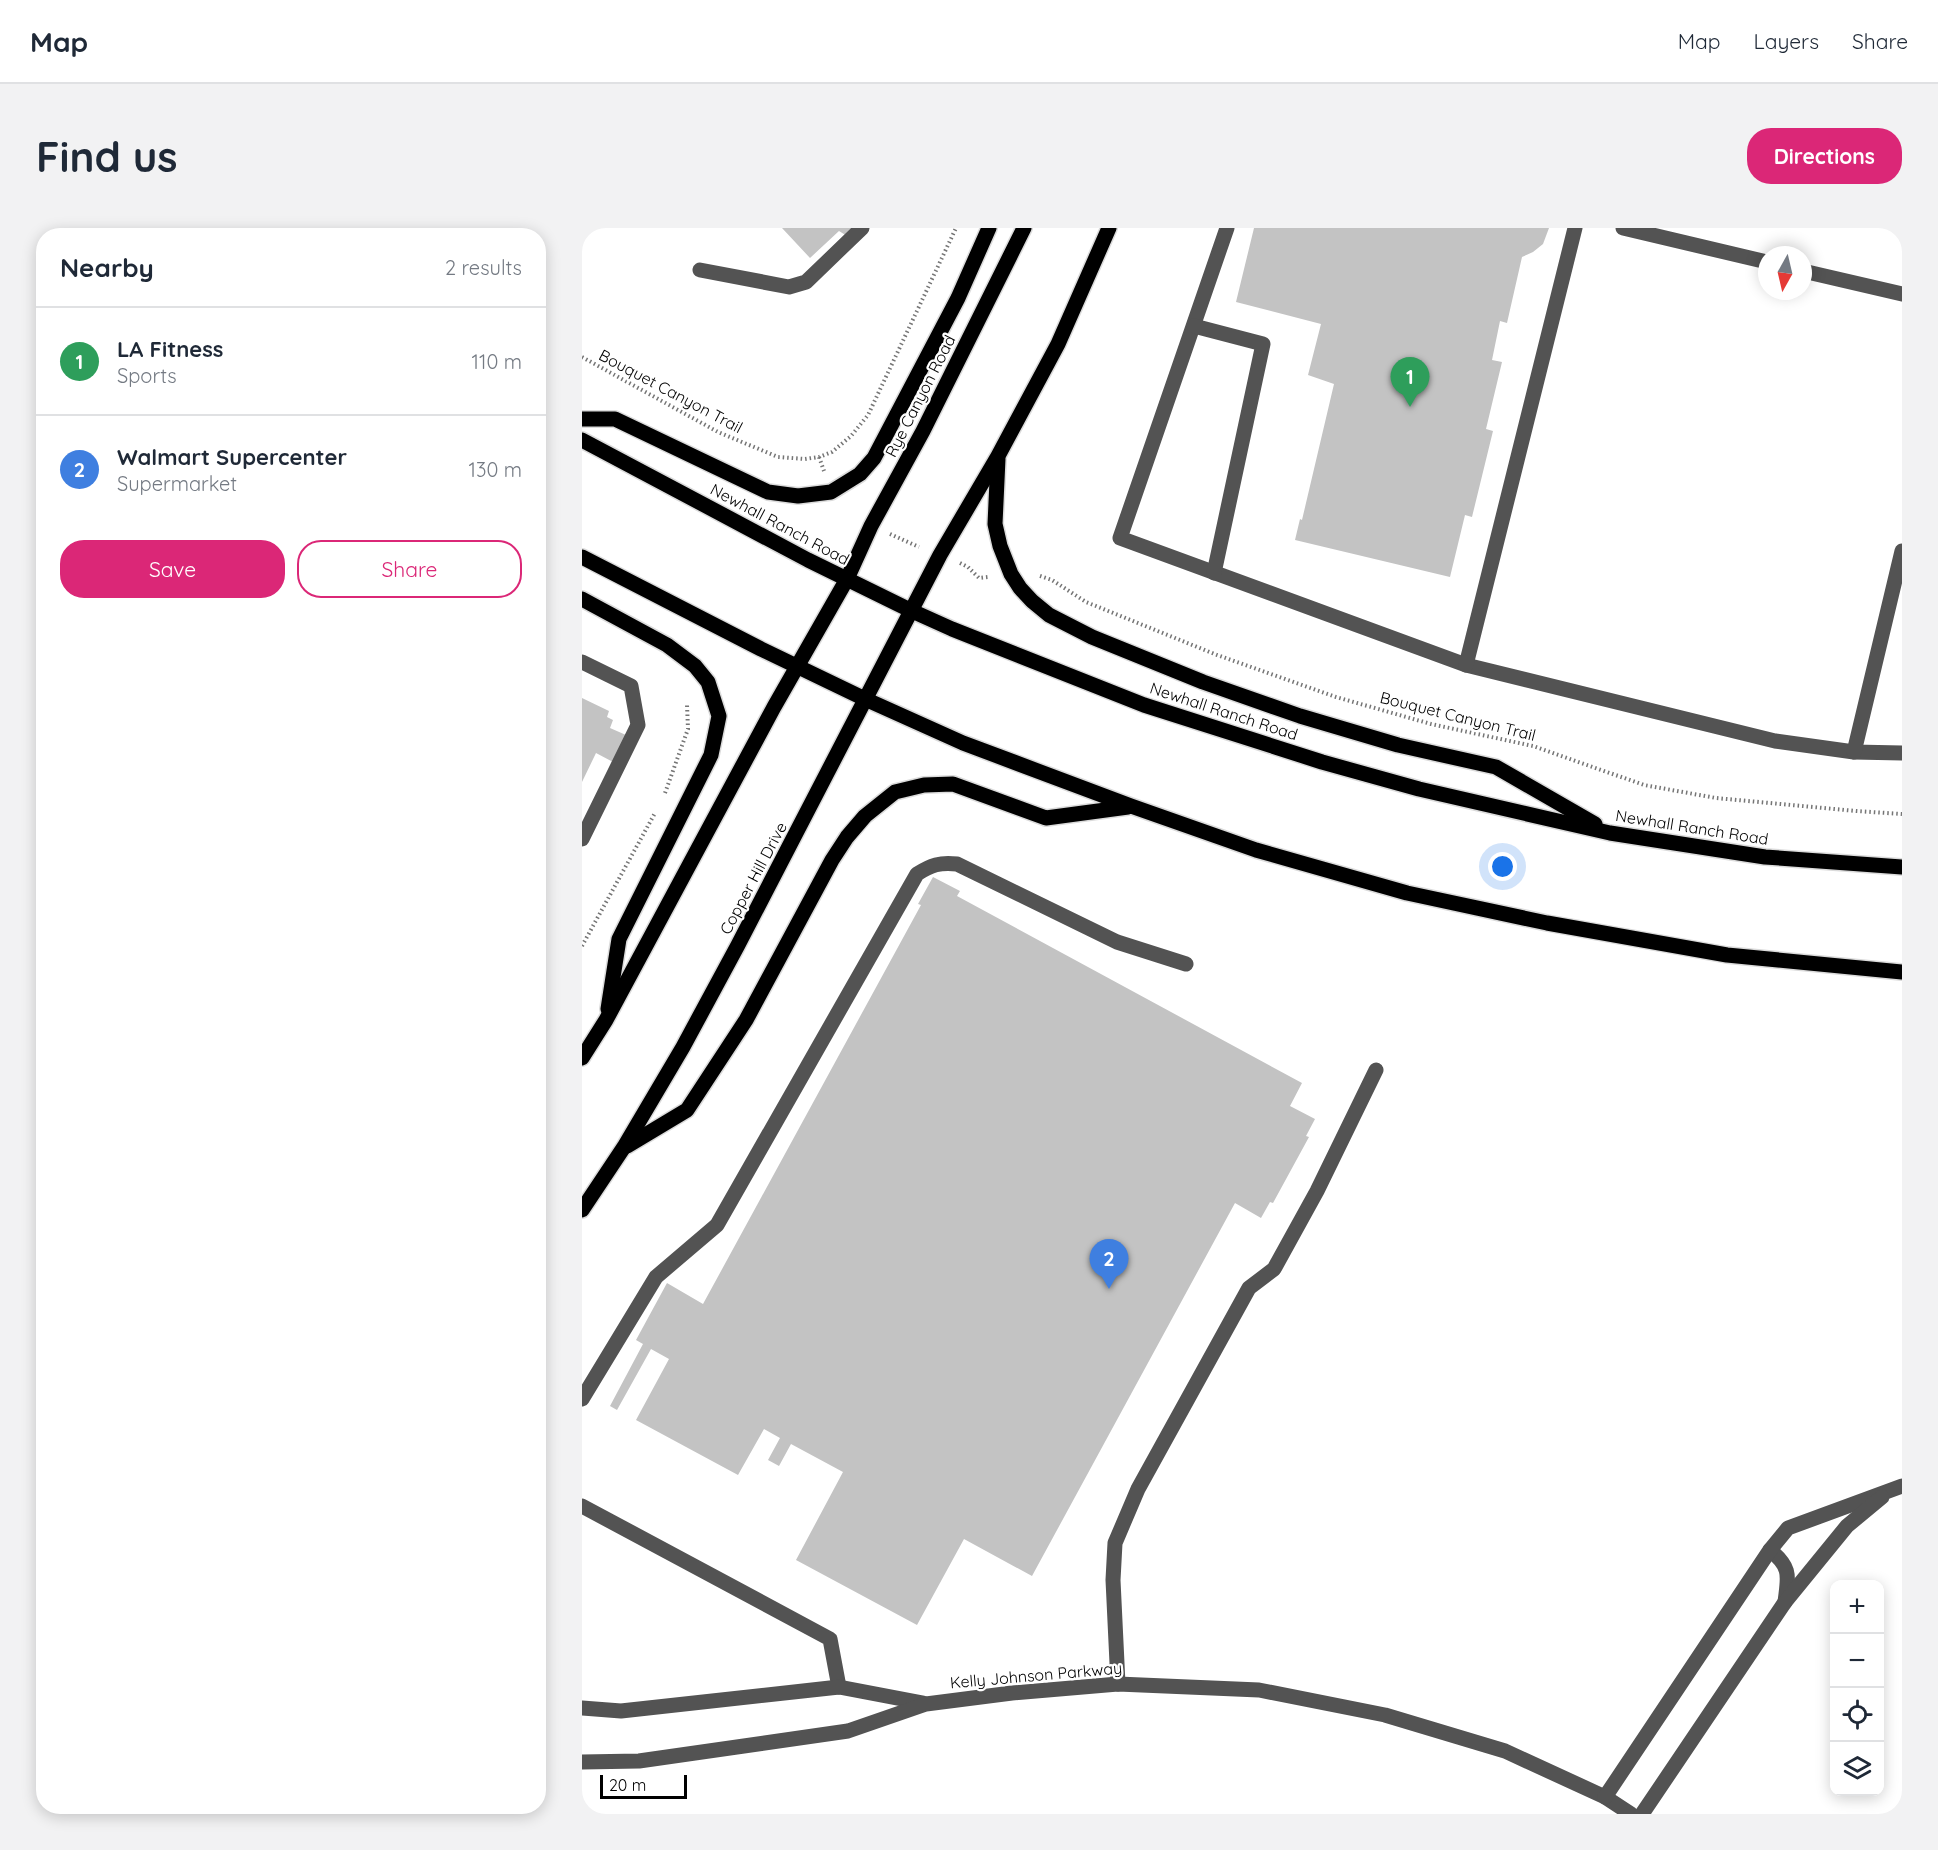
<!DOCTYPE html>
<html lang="en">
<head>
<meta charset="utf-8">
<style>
  body { margin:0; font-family:Quicksand,sans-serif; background:#f2f2f3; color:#1f2937 }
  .controls { position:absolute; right:18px; bottom:18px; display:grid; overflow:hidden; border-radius:12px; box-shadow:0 3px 15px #0003 }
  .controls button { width:54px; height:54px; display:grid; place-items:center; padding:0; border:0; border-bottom:2px solid #e0e1e3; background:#fff; color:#1f2937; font:30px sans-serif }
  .compass { position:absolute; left:1176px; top:18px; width:54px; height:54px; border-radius:50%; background:#fff; box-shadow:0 3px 15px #0003; rotate:188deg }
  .scale { position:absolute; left:18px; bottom:15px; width:87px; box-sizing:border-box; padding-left:6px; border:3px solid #000; border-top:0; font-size:16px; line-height:21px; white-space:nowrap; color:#000; -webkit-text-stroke:4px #fff; paint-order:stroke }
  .you { position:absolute; left:921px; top:639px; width:21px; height:21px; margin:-15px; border:4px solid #fff; border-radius:50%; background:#1a73e8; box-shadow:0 0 0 9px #1a73e833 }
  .badge { display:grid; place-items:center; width:39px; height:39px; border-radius:50%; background:#db2777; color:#fff; font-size:20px; font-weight:700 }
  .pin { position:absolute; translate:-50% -50px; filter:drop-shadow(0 2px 3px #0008) }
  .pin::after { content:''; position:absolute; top:32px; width:21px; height:18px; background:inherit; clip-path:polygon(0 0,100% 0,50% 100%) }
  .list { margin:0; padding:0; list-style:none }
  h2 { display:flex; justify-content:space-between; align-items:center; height:78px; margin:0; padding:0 24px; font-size:26px }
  h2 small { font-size:20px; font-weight:400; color:#747a83 }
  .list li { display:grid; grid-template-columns:39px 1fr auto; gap:18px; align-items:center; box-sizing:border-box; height:108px; padding:0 24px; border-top:2px solid #e0e1e3 }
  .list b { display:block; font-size:22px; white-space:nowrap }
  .list p { margin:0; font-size:20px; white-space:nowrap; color:#747a83 }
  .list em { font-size:20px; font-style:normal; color:#747a83 }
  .actions { display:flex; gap:12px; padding:18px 24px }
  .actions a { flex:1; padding:14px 0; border:2px solid #db2777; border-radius:24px; text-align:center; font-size:21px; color:#db2777 }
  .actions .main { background:#db2777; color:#fff }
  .icon { flex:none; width:33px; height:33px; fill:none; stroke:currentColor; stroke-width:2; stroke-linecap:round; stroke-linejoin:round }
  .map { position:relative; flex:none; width:1320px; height:1586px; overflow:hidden; border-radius:24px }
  header { display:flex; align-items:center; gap:36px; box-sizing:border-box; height:84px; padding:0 30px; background:#fff; border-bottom:2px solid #e0e1e3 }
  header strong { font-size:28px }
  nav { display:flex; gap:33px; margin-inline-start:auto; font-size:21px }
  .intro { display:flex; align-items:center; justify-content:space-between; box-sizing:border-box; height:144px; padding:0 36px }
  h1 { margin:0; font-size:42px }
  .button { padding:15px 27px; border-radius:24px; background:#db2777; color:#fff; font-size:21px; font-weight:700 }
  main { display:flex; gap:36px; padding:0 36px }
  aside { flex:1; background:#fff; border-radius:24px; box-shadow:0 3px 15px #0003 }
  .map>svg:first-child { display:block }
</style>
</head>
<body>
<header>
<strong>Map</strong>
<nav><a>Map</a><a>Layers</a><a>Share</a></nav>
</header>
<div class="intro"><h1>Find us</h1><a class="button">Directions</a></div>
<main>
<aside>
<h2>Nearby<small>2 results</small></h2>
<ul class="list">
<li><span class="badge" style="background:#2e9e5b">1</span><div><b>LA Fitness</b><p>Sports</p></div><em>110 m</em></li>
<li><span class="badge" style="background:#3f7fe0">2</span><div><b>Walmart Supercenter</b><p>Supermarket</p></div><em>130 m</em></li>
</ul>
<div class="actions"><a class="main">Save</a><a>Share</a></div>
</aside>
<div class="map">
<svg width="1320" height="1586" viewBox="0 0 1320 1586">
  <rect width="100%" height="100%" fill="#fff"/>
  <g fill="#c3c3c3">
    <path d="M200,0H274L265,8L257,3L228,30Z"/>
    <path d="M672,0H967L961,16L951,24L940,29L925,95L918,93L910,132L920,134L904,201L911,203L890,289L883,287L868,349L713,312L718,291L720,292L752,156L726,147L739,96L654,74Z"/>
    <path d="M0,470L27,483L25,489L31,492L28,500L44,507L31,534L14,525L0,554Z"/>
    <path d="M351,649L378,663L375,668L720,855L708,878L733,891L724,908L727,909L691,975L688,974L679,990L653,975L450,1348L382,1311L335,1397L214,1332L261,1244L209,1216L197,1238L186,1232L198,1210L182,1201L156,1247L54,1192L87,1131L69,1121L35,1182L28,1178L61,1116L54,1112L85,1055L121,1076L339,677L336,676Z"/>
  </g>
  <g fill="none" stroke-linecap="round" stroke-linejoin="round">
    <defs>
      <g id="major">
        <path d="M0,191H33L186,264L216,268L249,264L278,246L292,230L376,70L407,0"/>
        <path d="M0,212L226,332L330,383L370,401L562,477L740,534L837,561L1028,605L1183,629L1320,639"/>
        <path d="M416,231L413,296L418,318L429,346L438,360L450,373L467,387L510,409L621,454L718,488L816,517L914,539L1013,596"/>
        <path d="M0,329L179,421L283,471L381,515L549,578L674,622L825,665L965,695L1145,727L1320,744"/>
        <path d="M0,371L85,417L113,438L126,454L137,488L129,527L37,711L26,781"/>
        <path d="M0,830L24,792L192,479L265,351L289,298L341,203L442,0"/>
        <path d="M45,918L105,882L164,792L250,632L265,609L283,588L313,564L342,557L371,556L464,590L546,579"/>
        <path d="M0,982L42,919L101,819L156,717L358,327L416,228L476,116L527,0"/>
      </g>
    </defs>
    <use href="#major" stroke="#dbdbdb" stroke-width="18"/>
    <g stroke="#757575" stroke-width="4" stroke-dasharray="1.5 3" stroke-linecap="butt">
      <path d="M0,129L136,204L196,229L223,231L237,229L250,224L269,208L286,187L374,0"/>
      <path d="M237,229L242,243"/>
      <path d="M308,306L337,319"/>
      <path d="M378,335L386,339L397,350L406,349"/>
      <path d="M458,348L470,352L504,374L635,427L754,469L849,496L951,518L1062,557L1134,570L1274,583L1320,586"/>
      <path d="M83,565L106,501L105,477"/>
      <path d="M0,718L73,585"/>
    </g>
    <g stroke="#535353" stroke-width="15">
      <path d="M645,0L538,310L884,437L1193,513L1272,524L1320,525"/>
      <path d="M1041,0L1185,34"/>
      <path d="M118,42L207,59L224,54L280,0"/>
      <path d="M1221,43L1320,66"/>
      <path d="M612,98L681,116L632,345"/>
      <path d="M0,434L49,458L56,497L0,611"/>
      <path d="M884,437L993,0"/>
      <path d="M1272,524L1320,323"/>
      <path d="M0,1171L74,1049L135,997L335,646C349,637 358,634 375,636L535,714L604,736"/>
      <path d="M0,1278L248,1411L257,1459"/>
      <path d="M1188,1322C1210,1340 1206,1348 1203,1374"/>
      <path d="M536,1456L531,1352L533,1315L556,1261L667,1060L692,1041L735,963L794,842"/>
      <path d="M0,1480L39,1483L257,1459L341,1475"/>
      <path d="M0,1534L57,1533L266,1503L344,1476L430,1465L536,1456L677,1462L803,1487L923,1523L1023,1569L1049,1586"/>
      <path d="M1023,1569L1188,1322L1206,1300L1320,1258"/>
      <path d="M1060,1586L1203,1374L1265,1298L1300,1269"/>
    </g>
    <use href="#major" stroke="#000" stroke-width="15"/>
  </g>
  <g text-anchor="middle" stroke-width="4.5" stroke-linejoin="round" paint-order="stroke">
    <g font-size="16" fill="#000" stroke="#fff">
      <text transform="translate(89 163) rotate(28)" y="6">Bouquet Canyon Trail</text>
      <text transform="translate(338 168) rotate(-63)" y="6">Rye Canyon Road</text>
      <text transform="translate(198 296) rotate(28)" y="6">Newhall Ranch Road</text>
      <text transform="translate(642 483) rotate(18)" y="6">Newhall Ranch Road</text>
      <text transform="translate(876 488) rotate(14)" y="6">Bouquet Canyon Trail</text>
      <text transform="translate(1110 599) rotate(9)" y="6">Newhall Ranch Road</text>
      <text transform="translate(171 650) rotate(-62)" y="6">Copper Hill Drive</text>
      <text transform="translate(454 1447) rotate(-5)" y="6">Kelly Johnson Parkway</text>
    </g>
  </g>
</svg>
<div class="controls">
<button>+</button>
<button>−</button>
<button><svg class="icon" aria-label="locate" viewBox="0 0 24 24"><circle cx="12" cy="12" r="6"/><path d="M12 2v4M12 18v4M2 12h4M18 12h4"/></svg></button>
<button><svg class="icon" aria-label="layers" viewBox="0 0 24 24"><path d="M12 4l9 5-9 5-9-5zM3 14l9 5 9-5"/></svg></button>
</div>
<svg class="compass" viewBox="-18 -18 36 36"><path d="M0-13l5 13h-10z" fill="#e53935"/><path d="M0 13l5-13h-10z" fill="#747a83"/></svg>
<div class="scale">20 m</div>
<div class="you"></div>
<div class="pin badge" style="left:828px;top:179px;background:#2e9e5b">1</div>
<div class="pin badge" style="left:527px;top:1061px;background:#3f7fe0">2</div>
</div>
</main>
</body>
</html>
